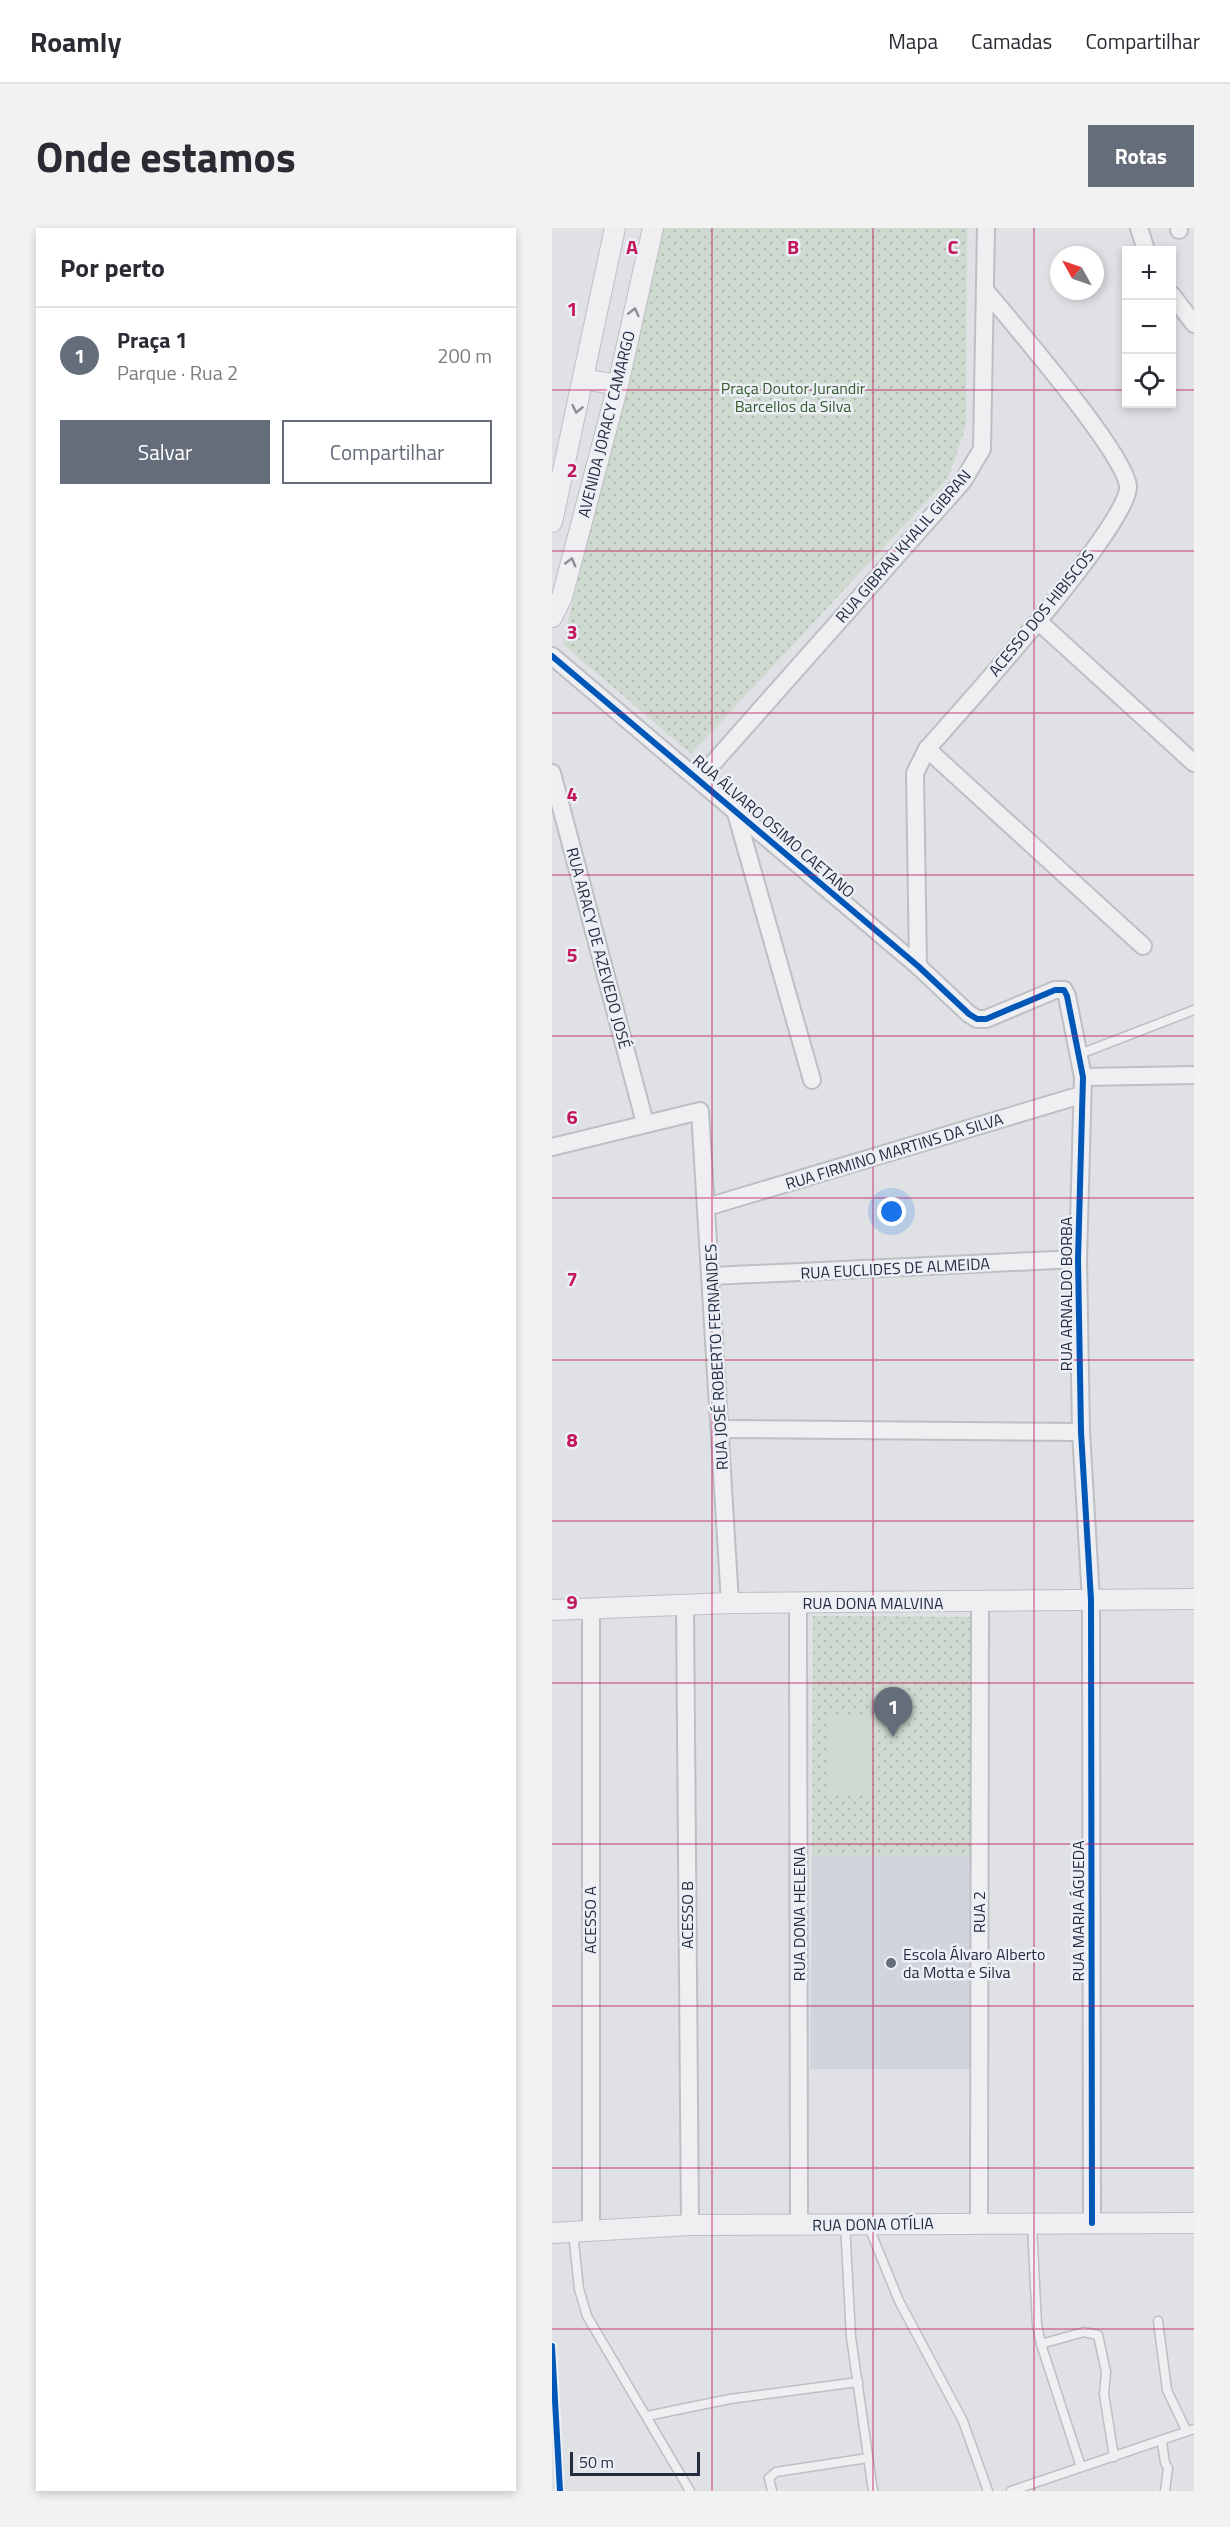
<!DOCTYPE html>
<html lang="pt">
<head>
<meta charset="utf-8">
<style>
  body { margin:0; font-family:"Titillium Web",sans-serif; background:#f2f2f3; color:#2b2b33 }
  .controls { position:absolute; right:18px; top:18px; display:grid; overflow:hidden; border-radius:0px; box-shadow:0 3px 9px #0003 }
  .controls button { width:54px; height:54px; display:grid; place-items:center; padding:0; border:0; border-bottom:2px solid #e1e1e2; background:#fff; color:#2b2b33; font:30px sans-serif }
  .compass { position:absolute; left:498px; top:18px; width:54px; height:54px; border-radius:50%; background:#fff; box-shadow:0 3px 9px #0003; rotate:310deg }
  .scale { position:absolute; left:18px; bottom:15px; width:130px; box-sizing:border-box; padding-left:6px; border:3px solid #242d40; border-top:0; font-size:16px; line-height:21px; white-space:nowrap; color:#242d40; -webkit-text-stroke:4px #eceff6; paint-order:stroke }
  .you { position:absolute; left:340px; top:984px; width:21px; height:21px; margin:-15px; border:4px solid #fff; border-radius:50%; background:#1a73e8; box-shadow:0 0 0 9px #1a73e833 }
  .badge { display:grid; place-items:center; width:39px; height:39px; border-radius:50%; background:#656c7a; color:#fff; font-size:20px; font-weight:700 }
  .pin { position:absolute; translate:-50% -50px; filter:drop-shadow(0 2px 3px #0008) }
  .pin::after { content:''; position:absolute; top:32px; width:21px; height:18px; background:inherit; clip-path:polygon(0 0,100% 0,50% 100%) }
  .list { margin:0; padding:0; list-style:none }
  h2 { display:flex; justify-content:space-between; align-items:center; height:78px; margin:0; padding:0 24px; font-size:26px }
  h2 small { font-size:20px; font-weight:400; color:#7c7c81 }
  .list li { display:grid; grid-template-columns:39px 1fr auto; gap:18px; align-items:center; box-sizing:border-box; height:96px; padding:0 24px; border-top:2px solid #e1e1e2 }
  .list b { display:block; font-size:22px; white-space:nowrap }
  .list p { margin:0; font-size:20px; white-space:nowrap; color:#7c7c81 }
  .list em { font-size:20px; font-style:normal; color:#7c7c81 }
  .actions { display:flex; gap:12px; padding:18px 24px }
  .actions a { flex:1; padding:14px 0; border:2px solid #656c7a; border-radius:0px; text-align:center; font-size:21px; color:#656c7a }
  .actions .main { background:#656c7a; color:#fff }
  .icon { flex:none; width:33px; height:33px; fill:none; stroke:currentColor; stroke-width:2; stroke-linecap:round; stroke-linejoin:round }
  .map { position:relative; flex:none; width:642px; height:2263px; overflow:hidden; border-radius:0px }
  header { display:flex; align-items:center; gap:36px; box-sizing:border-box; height:84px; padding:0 30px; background:#fff; border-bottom:2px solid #e1e1e2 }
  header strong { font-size:28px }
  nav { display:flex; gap:33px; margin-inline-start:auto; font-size:21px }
  .intro { display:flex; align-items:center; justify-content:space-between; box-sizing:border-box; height:144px; padding:0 36px }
  h1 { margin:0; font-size:42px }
  .button { padding:15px 27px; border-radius:0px; background:#656c7a; color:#fff; font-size:21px; font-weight:700 }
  main { display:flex; gap:36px; padding:0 36px }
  aside { flex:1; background:#fff; border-radius:0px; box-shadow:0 3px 9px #0003 }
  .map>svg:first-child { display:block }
</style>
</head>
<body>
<header>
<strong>Roamly</strong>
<nav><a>Mapa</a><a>Camadas</a><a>Compartilhar</a></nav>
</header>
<div class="intro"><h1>Onde estamos</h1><a class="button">Rotas</a></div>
<main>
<aside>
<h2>Por perto<small></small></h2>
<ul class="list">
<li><span class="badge">1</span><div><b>Praça 1</b><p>Parque · Rua 2</p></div><em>200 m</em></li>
</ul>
<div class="actions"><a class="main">Salvar</a><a>Compartilhar</a></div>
</aside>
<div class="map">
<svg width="642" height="2263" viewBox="0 0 642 2263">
  <defs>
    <pattern id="grass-dots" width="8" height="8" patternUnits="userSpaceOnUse" patternTransform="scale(1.5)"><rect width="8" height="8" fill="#ced9cf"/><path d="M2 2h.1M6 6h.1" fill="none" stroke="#b1bbb3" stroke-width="1.8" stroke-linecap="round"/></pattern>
  </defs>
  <rect width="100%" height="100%" fill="#dfe1e5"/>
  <path fill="#d0d4dd" d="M260,1628H421L419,1841H258Z"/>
  <g fill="url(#grass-dots)">
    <path d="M107,0H415L414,198L396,250L139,526L11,416Z"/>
    <path d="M261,1388L423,1389L421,1628H260Z"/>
  </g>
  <rect fill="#ced9cf" x="276" y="1490" width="44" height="77"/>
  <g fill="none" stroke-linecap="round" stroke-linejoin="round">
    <defs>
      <g id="service">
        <path d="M528,826L642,782"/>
        <path d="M293,1995L299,2109L321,2263"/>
        <path d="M316,1997L347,2073L411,2193L436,2263"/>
        <path d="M480,1997L485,2097L489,2116L529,2239"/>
        <path d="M21,2004L27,2061L35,2088L138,2263"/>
        <path d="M606,2093L615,2162L634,2202"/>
        <path d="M489,2116L532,2104L546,2107L554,2144L552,2166L562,2229"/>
        <path d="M95,2188L178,2171L306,2154"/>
        <path d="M610,2214L613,2235L616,2240L613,2263"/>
        <path d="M220,2263L217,2250L224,2244L316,2230"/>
        <path d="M459,2263L642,2201"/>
      </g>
      <g id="minor">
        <path d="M587,0L594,22"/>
        <path d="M627,2V0"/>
        <path d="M620,67L642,96"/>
        <path d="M487,394L642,535"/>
        <path d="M0,428L366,738L417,786L425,791H434L503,762H512L515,768L531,849L526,1031L529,1204L539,1372L540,1995"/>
        <path d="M375,521L591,718"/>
        <path d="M0,545L93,895"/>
        <path d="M147,551L411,253L430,221L434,0"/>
        <path d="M184,585L260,852"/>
        <path d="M366,738L363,545L375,521C408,484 579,295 576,258C572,224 461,96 434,63"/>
        <path d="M531,849L642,847"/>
        <path d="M0,919L148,883L178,1375"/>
        <path d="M155,979L529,867"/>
        <path d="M159,1048L526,1031"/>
        <path d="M168,1201L529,1204"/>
        <path d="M246,1376L247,1997"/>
        <path d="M133,1377L138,1997"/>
        <path d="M427,1994L428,1375"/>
        <path d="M39,2003V1380"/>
      </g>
      <g id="tertiary">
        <path d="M31,151L66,157"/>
        <path d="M0,294L63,0"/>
        <path d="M0,389L10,369L66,157L101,0"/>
        <path d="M0,1382L178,1375L642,1371"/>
        <path d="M0,2005L138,1997L642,1995"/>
      </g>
    </defs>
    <use href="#service" stroke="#bdbfc3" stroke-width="11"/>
    <use href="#minor" stroke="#bdbfc3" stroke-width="20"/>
    <use href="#tertiary" stroke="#bdbfc3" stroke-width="22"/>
    <use href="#service" stroke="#efeff2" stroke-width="8"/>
    <use href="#minor" stroke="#efeff2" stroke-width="16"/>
    <use href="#tertiary" stroke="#efeff2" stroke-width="20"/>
    <defs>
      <g id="cycleway">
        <path d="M0,428L366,738L417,786L425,791H434L503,762H512L515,768L531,849L526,1031L529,1204L539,1372L540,1995"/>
        <path d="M0,2118L8,2263"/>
      </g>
    </defs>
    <use href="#cycleway" stroke="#eceff6" stroke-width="10"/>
    <use href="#cycleway" stroke="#0057b8" stroke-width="6"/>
  </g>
  <defs><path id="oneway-chevron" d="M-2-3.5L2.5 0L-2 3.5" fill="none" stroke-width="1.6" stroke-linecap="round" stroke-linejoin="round" transform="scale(1.5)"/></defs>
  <g stroke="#8a8e99">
    <use href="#oneway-chevron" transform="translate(82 84) rotate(-77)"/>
    <use href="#oneway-chevron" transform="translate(25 181) rotate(102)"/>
    <use href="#oneway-chevron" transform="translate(19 334) rotate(-75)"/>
  </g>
  <path fill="none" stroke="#c2185b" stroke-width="1.5" stroke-opacity="0.55" d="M160,0V2263M321,0V2263M482,0V2263M0,162H574M620,162H642M0,323H642M0,485H642M0,647H642M0,808H642M0,970H642M0,1132H642M0,1293H642M0,1455H642M0,1616H642M0,1778H642M0,1940H642M0,2101H642"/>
  <circle fill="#656c7a" stroke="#eceff6" stroke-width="2" cx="339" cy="1735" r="6"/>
  <g text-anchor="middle" stroke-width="5" stroke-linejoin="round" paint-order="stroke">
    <g font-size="16" fill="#365e30" stroke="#eceff6">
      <text x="241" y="166">Praça Doutor Jurandir<tspan x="241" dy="18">Barcellos da Silva</tspan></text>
    </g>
    <g font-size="16" fill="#242d40" stroke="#eceff6">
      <text transform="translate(54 196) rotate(-76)" y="6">AVENIDA JORACY CAMARGO</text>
      <text transform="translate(351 318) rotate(-49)" y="6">RUA GIBRAN KHALIL GIBRAN</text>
      <text transform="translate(489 385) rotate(-51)" y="6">ACESSO DOS HIBISCOS</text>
      <text transform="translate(222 598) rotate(41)" y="6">RUA ÁLVARO OSIMO CAETANO</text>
      <text transform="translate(47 720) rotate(75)" y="6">RUA ARACY DE AZEVEDO JOSÉ</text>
      <text transform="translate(342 923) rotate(-17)" y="6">RUA FIRMINO MARTINS DA SILVA</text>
      <text transform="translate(343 1040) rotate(-3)" y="6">RUA EUCLIDES DE ALMEIDA</text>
      <text transform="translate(514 1066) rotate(-90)" y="6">RUA ARNALDO BORBA</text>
      <text transform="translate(164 1129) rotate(-93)" y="6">RUA JOSÉ ROBERTO FERNANDES</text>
      <text x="321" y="1381">RUA DONA MALVINA</text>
      <text transform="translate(526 1683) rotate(-90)" y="6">RUA MARIA ÁGUEDA</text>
      <text transform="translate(427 1684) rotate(-90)" y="6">RUA 2</text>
      <text transform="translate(247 1686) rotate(-90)" y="6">RUA DONA HELENA</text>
      <text transform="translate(135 1687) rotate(-90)" y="6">ACESSO B</text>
      <text transform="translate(38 1692) rotate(-90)" y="6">ACESSO A</text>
      <text transform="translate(321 1996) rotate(-1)" y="6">RUA DONA OTÍLIA</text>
    </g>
    <g font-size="16" fill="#242d40" stroke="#eceff6" text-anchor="start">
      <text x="351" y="1732">Escola Álvaro Alberto<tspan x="351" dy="18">da Motta e Silva</tspan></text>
    </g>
  </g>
  <g font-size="20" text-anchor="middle" font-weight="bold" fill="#c2185b" stroke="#eceff6" stroke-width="5" stroke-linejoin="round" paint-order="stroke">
    <text x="80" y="26">A</text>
    <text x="241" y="26">B</text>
    <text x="401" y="26">C</text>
    <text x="20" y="88">1</text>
    <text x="20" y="249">2</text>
    <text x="20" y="411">3</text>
    <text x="20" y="573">4</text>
    <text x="20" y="734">5</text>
    <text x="20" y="896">6</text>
    <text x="20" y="1058">7</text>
    <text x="20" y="1219">8</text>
    <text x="20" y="1381">9</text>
  </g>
</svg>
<div class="controls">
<button>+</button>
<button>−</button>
<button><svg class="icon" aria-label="locate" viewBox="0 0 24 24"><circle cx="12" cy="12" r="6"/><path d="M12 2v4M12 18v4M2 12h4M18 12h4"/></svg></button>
</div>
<svg class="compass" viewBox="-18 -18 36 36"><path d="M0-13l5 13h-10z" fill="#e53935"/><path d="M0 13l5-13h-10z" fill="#7c7c81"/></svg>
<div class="scale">50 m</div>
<div class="you"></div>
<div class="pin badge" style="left:341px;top:1509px">1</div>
</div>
</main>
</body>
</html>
